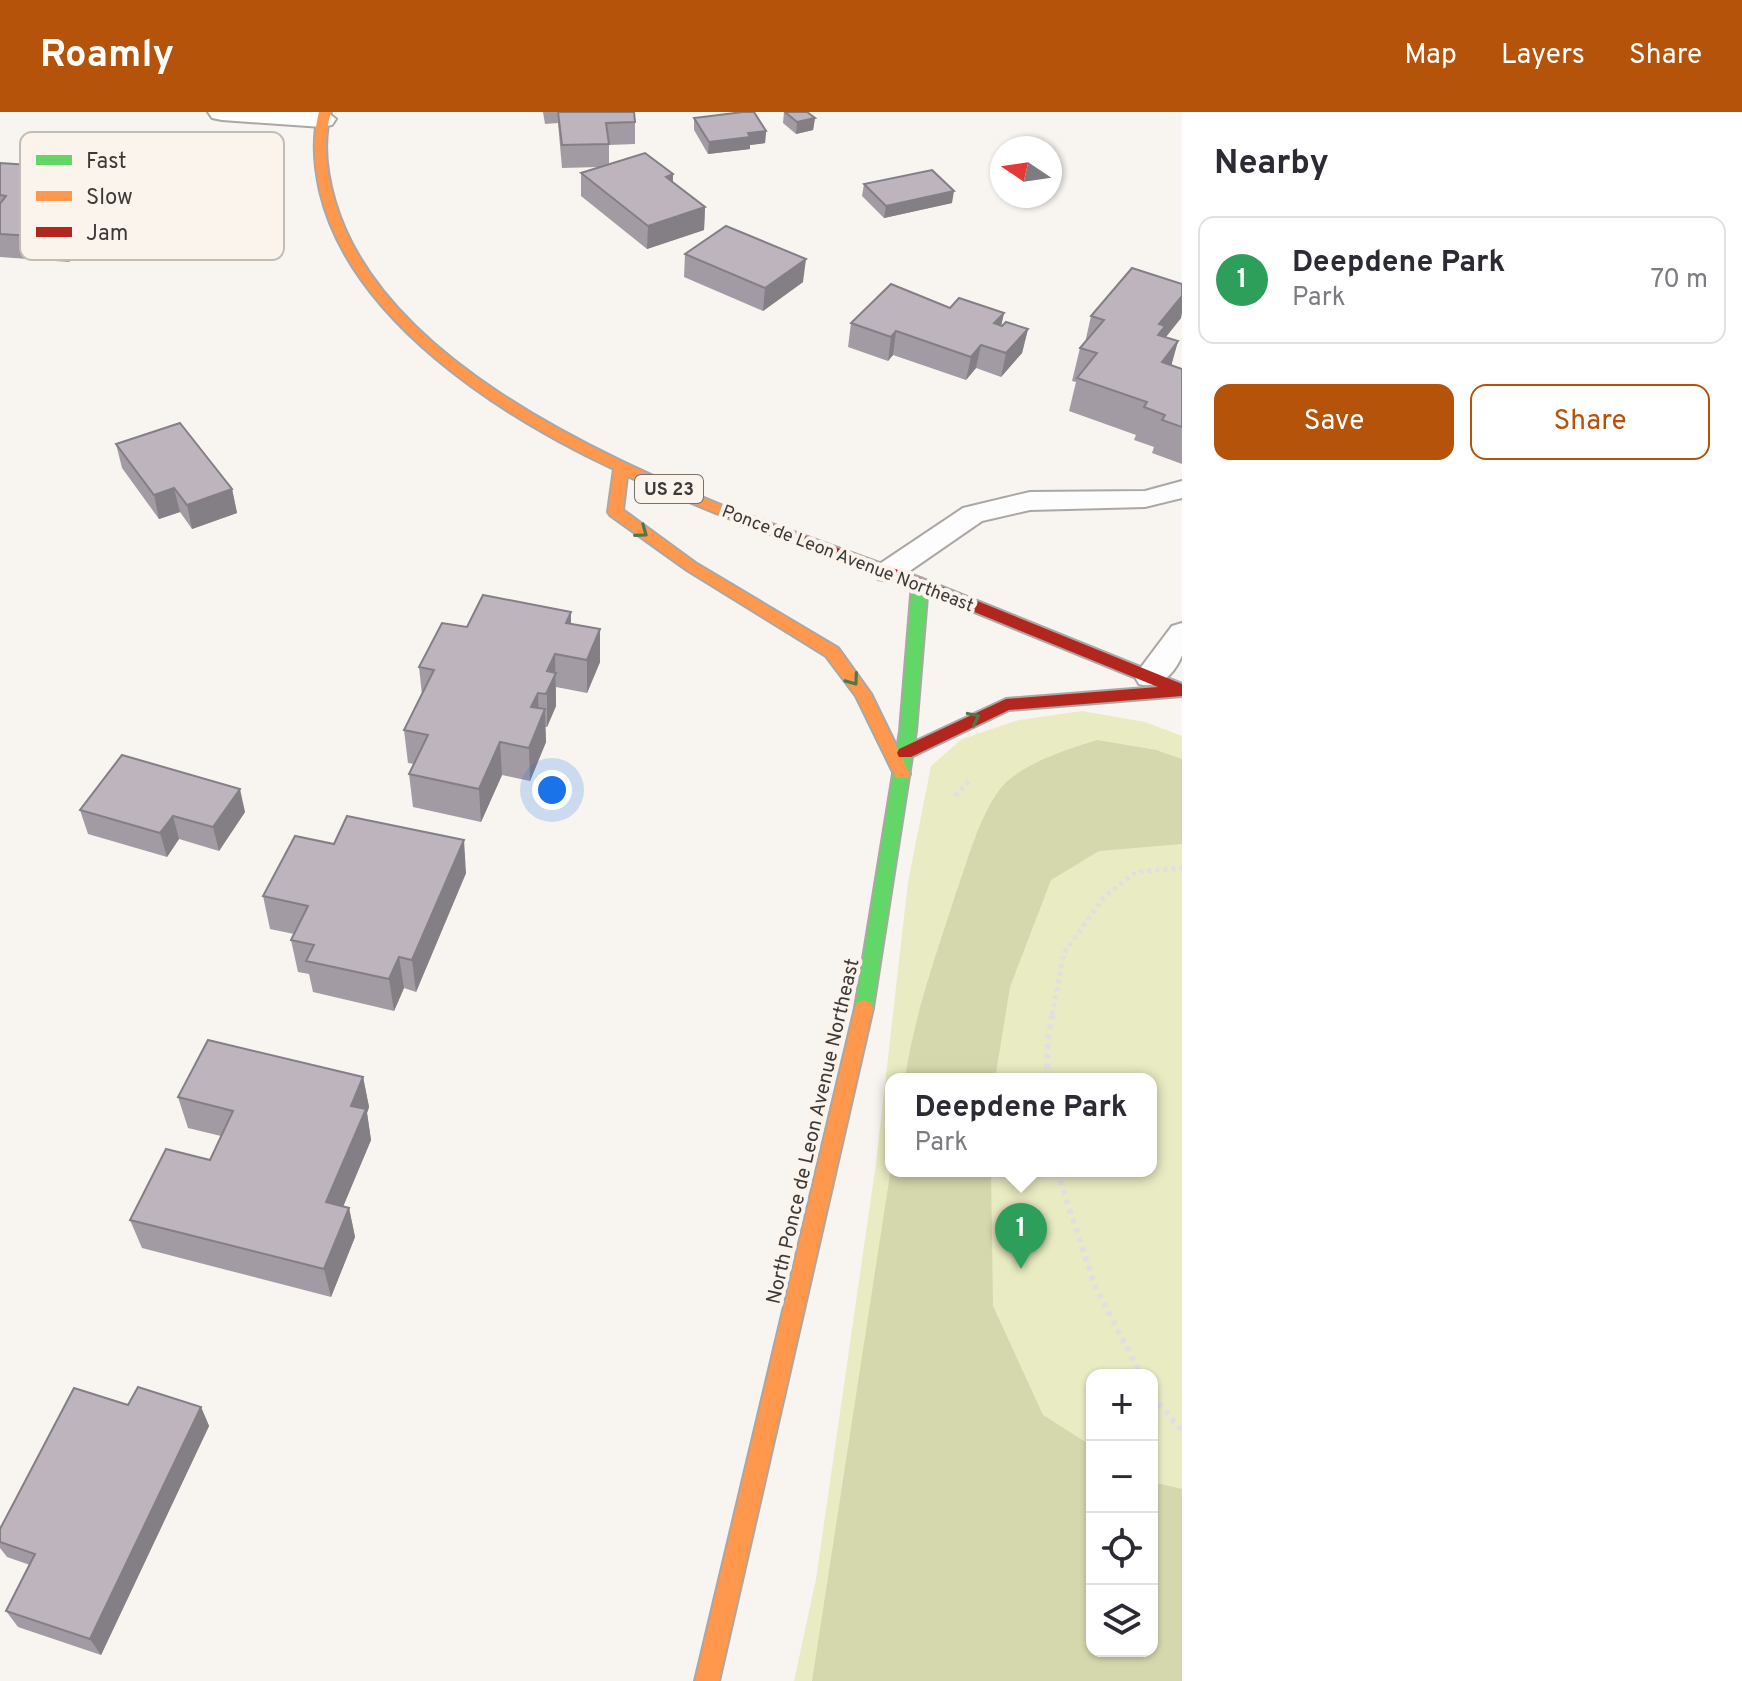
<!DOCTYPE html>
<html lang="en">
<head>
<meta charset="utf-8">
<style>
  body { margin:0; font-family:Overpass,sans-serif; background:#f2f2f3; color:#2b2b33 }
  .controls { position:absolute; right:24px; bottom:24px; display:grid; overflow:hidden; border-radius:16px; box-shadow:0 2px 6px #0004 }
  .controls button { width:72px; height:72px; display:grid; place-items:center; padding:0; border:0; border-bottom:2px solid #e1e1e2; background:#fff; color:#2b2b33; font:40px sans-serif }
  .compass { position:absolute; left:990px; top:24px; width:72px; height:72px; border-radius:50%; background:#fff; box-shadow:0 2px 6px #0004; rotate:283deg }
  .you { position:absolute; left:552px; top:678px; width:28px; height:28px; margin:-20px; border:6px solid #fff; border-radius:50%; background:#1a73e8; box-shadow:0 0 0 12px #1a73e833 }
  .badge { display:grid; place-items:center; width:52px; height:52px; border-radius:50%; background:#b45309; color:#fff; font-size:26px; font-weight:700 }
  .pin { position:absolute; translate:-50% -66px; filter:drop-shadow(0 2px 4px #0008) }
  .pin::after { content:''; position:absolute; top:42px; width:28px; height:24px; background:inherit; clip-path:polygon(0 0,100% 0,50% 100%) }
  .popup { position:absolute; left:885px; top:961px; width:272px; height:104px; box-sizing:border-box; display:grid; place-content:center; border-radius:16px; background:#fff; filter:drop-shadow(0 2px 6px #0005); font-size:26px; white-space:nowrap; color:#7c7c81 }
  .popup b { font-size:30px; color:#2b2b33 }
  .popup::after { content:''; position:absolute; left:50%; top:100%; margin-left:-16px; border:16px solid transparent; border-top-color:#fff }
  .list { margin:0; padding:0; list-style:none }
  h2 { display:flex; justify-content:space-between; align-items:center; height:104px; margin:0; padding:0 32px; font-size:34px }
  h2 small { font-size:26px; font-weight:400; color:#7c7c81 }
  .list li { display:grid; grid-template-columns:52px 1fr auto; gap:24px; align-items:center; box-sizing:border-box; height:128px; margin:0 16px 16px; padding:0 16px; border:2px solid #e1e1e2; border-radius:16px }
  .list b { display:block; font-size:30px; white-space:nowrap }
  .list p { margin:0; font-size:26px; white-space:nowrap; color:#7c7c81 }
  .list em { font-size:26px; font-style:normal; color:#7c7c81 }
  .actions { display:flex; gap:16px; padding:24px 32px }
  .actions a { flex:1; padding:18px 0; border:2px solid #b45309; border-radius:16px; text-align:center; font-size:28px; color:#b45309 }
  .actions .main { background:#b45309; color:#fff }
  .icon { flex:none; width:44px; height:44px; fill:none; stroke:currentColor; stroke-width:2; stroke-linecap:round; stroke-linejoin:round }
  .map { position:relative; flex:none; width:1182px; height:1569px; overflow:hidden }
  header { display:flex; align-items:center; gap:48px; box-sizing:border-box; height:112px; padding:0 40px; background:#b45309; color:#fff }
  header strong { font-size:38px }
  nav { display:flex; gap:44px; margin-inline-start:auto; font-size:28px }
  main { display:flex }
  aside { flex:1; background:#fff }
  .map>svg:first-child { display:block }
</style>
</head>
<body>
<header>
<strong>Roamly</strong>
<nav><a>Map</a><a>Layers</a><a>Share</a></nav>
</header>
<main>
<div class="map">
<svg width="1182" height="1569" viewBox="0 0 1182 1569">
  <rect width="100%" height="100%" fill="#f8f4f0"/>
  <path fill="#e9ebc2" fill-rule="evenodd" d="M1082,599L1145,610L1182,624V1569H794L816,1467L876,1051L908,770L931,654L962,627L1019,608ZM891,967H1151V1059H891ZM1092,1263H1152V1539H1092Z"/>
  <g fill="#d5d7ac">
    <path d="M1097,628L1156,638L1182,647V732L1099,739L1051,768L1010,875L995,967H905C914,903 937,840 957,778C969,745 979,705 1000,677C1020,652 1068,637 1097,628Z"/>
    <path d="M891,1056V1059H991L993,1194L1043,1303L1092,1334V1539H1152V1370L1182,1377V1569H812Z"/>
  </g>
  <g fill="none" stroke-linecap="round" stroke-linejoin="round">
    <defs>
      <g id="lane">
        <path d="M1182,369V386L1145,395L1030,398L982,409L898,467L888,469L878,467L874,460L878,453L963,396L1030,380L1145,379Z"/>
        <path d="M1182,511C1182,520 1182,535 1182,543C1175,562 1158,578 1139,572L1135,565L1139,558L1172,514Z"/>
      </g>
      <path id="street" d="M208,0H327L336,7L332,13L322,15L222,8L212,6Z"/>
      <path id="fast" d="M920,467L928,472L916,619L873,896L871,901H857L855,896L900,619L912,472Z"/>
      <g id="slow">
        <path d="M319,0H331C322,30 326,60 335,90C381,245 595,342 733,398V404H723L627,364L623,398L697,452L838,536L871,582L910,662L908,666H896L856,584L826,544L687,458L610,403L608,400L614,357C501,304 350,208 320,79C314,52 312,27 319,0Z"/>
        <path d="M864,888L871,891L873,896L719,1569H695L855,896L857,891Z"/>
      </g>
      <path id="jam" d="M728,396L923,467L1182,572V584L1009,598L911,645H899L897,641L899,637L1006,587L1158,575L913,475L723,404L721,401Z"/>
    </defs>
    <use href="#lane" stroke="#aaa7a4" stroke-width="4"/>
    <use href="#street" stroke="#aaa7a4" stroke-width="4"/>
    <use href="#fast" stroke="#aaa7a4" stroke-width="4"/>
    <use href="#slow" stroke="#aaa7a4" stroke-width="4"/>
    <use href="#jam" stroke="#aaa7a4" stroke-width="4"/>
    <g stroke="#e1e0de" stroke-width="5" stroke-dasharray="4 4" stroke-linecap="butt">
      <path d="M955,684L970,668"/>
      <path d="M1052,903L1064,841L1104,785L1136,760L1182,756"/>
    </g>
    <g stroke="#e1e0de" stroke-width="6" stroke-dasharray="5 5" stroke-linecap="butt">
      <path d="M1047,967L1048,926L1053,901"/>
      <path d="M1057,1059L1095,1174L1141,1263"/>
      <path d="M1152,1284L1182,1319"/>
    </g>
    <use href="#lane" fill="#fefdfd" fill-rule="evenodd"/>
    <use href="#street" fill="#fefdfd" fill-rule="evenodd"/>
    <use href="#fast" fill="#63d668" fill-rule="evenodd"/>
    <use href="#slow" fill="#ff974d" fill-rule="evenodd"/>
    <use href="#jam" fill="#b3261e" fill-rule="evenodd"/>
  </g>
  <g fill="#a39ba3">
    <path d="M543,0H634L635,10V32L609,33V52L673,62V71L705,95L704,118L647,137L581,84V61L599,55L562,56L558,11L545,12Z"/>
    <path d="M784,0L815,6L813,18L796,22L783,11Z"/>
    <path d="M694,6L766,19L765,31L750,33V37L708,42L694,18Z"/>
    <path d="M0,51L94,80L84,95L89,117L69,150L0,145Z"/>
    <path d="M864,72L952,91L884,106L862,84Z"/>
    <path d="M685,142L803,170L763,199L684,165Z"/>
    <path d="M950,196L1004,201L1001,213L1028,217L1022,241L1001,265L976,256L966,268L893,243L888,249L848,235L851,211Z"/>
    <path d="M1091,204L1181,206L1166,225L1178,229L1171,253L1182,257V352L1152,341L1154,335L1134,328L1136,323L1069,299L1076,270L1072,269L1080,236L1085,231Z"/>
    <path d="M116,332L232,377L237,401L192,417L180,400L159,407L122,356Z"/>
    <path d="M571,500V512L600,517V550L587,581L556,575V594L547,615H545L546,630L530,669L502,663L481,710L413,695L409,662L414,652L408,651L404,618L422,583L419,555L467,515Z"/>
    <path d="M80,698L245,700L219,739L179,727L167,745L88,722Z"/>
    <path d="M466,761L416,880L404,876L394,899L313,880L309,862L298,860L291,828L294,822L270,817L263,784Z"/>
    <path d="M363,965L369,995L367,1001L371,1028L343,1094L349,1096L355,1125L331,1185L142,1136L130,1108L210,1048L221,1024L188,1016L178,985Z"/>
    <path d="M128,1293L201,1295L209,1314L101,1543L18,1515L6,1499L30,1453L7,1445L0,1436V1417Z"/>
  </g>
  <g fill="#847e85">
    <path d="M815,6L813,18L796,22L797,10Z"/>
    <path d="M766,19L765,31L750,33V37L708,42L709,30L748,21Z"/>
    <path d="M88,57L94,80L84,95L89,117L69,150L63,126L65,92Z"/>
    <path d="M673,62L672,85L666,65Z"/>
    <path d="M954,79L952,91L884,106L886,94Z"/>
    <path d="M705,95L704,118L647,137L648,114Z"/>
    <path d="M806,147L803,170L763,199L765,176Z"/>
    <path d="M1182,184V201L1181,206L1161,231L1156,247L1159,212Z"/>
    <path d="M1004,201L999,224L994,211Z"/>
    <path d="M1028,217L1022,241L1001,265L1006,241Z"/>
    <path d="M896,219L893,243L888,249L891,225Z"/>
    <path d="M1178,229L1169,262L1162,250Z"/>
    <path d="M981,233L976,256L966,268L971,245Z"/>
    <path d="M174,376L180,400L159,407L154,383Z"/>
    <path d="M232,377L237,401L192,417L187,393Z"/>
    <path d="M571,500V533L566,511Z"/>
    <path d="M600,517V550L587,581V548Z"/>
    <path d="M555,542L556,594L547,615V559Z"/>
    <path d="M538,581L539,611L545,597L546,630L530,669L529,636L531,595Z"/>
    <path d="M500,630L502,663L481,710L479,677Z"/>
    <path d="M240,677L245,700L219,739L213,715Z"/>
    <path d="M173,704L179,727L167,745L160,721Z"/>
    <path d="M464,728L466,761L416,880L412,848Z"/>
    <path d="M399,845L404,876L394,899L389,867Z"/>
    <path d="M363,965L369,995L367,1001L371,1028L333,1119L326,1090L351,994Z"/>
    <path d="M349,1096L355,1125L331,1185L324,1157Z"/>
    <path d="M201,1295L209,1314L101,1543L90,1527Z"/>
  </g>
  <g fill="#bdb4be" stroke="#847e85" stroke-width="2">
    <path d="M558,0H634L635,10L606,11L609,32L562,33Z"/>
    <path d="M743,0H754L766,19L748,21L750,25L709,30L694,6Z"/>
    <path d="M785,0H807L815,6L797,10Z"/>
    <path d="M645,41L673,62L666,65L705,95L648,114L581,61Z"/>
    <path d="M0,51L88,57L65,92L84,94L63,126L0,122V92L6,84L0,83Z"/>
    <path d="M932,58L954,79L886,94L864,72Z"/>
    <path d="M726,114L806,147L765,176L685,142Z"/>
    <path d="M1132,156L1182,172V184L1159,212L1165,214L1158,223L1178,229L1162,250L1182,257V315L1162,308L1165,303L1144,295L1147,290L1077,266L1097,241L1080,236L1104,208L1091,204Z"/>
    <path d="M891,172L950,196L959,186L1004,201L994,211L1002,214L1006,210L1028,217L1006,241L981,233L971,245L896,219L891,225L851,211Z"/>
    <path d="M180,311L232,377L187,393L174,376L154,383L116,332Z"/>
    <path d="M483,483L571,500L566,511L600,517L587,548L555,542L547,559L556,561L546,582L538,581L531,595L545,597L529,636L500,630L479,677L409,662L428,623L404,618L434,558L419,555L442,511L467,515Z"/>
    <path d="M122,643L240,677L213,715L173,704L160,721L80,698Z"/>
    <path d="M347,704L464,728L412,848L399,845L389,867L306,849L314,833L291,828L308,794L263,784L295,724L334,732Z"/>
    <path d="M208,928L363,965L351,994L366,997L326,1090L349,1096L324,1157L130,1108L166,1037L210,1048L233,999L178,985Z"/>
    <path d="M138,1275L201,1295L90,1527L6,1499L35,1442L0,1430V1417L74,1276L128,1293Z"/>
  </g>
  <defs><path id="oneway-chevron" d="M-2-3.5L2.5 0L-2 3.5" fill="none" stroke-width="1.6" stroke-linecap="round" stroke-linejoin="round" transform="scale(2)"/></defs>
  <g stroke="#4c784a">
    <use href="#oneway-chevron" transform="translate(642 420) rotate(36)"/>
    <use href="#oneway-chevron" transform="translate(853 568) rotate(54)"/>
    <use href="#oneway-chevron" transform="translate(974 606) rotate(-26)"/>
  </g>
  <g text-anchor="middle" stroke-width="8" stroke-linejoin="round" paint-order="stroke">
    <rect fill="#fbf4ed" stroke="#75716d" stroke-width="2" x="635" y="363" width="68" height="28" rx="6"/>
    <g font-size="18" font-weight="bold" fill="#3c3936">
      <text x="669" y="383">US 23</text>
    </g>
    <g font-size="18" fill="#3c3936" stroke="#fbf4ed">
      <text transform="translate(848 446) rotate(21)" y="6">Ponce de Leon Avenue Northeast</text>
    </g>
    <g font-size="20" fill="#3c3936" stroke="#fbf4ed">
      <text transform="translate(812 1019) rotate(-77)" y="7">North Ponce de Leon Avenue Northeast</text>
    </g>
  </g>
  <rect x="20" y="20" width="264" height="128" rx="12" fill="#fbf4ed" stroke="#c2bcb6" stroke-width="2"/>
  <rect x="36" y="43" width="36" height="10" fill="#63d668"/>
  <rect x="36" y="79" width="36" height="10" fill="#ff974d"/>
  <rect x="36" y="115" width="36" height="10" fill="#b3261e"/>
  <g font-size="22" fill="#3c3936">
    <text x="86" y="56">Fast</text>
    <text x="86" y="92">Slow</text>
    <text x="86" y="128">Jam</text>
  </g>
</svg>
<div class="controls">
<button>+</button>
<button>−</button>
<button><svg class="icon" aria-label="locate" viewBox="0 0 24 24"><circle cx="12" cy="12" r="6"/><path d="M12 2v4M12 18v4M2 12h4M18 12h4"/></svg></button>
<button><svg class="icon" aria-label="layers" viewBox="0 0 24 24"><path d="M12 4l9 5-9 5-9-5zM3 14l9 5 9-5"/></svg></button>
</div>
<svg class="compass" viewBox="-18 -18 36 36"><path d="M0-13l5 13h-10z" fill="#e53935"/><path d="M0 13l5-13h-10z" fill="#7c7c81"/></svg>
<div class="you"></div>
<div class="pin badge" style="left:1021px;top:1157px;background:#2e9e5b">1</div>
<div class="popup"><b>Deepdene Park</b>Park</div>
</div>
<aside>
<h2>Nearby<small></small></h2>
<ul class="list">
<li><span class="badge" style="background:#2e9e5b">1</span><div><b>Deepdene Park</b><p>Park</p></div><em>70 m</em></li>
</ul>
<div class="actions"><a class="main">Save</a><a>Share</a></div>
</aside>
</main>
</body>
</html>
